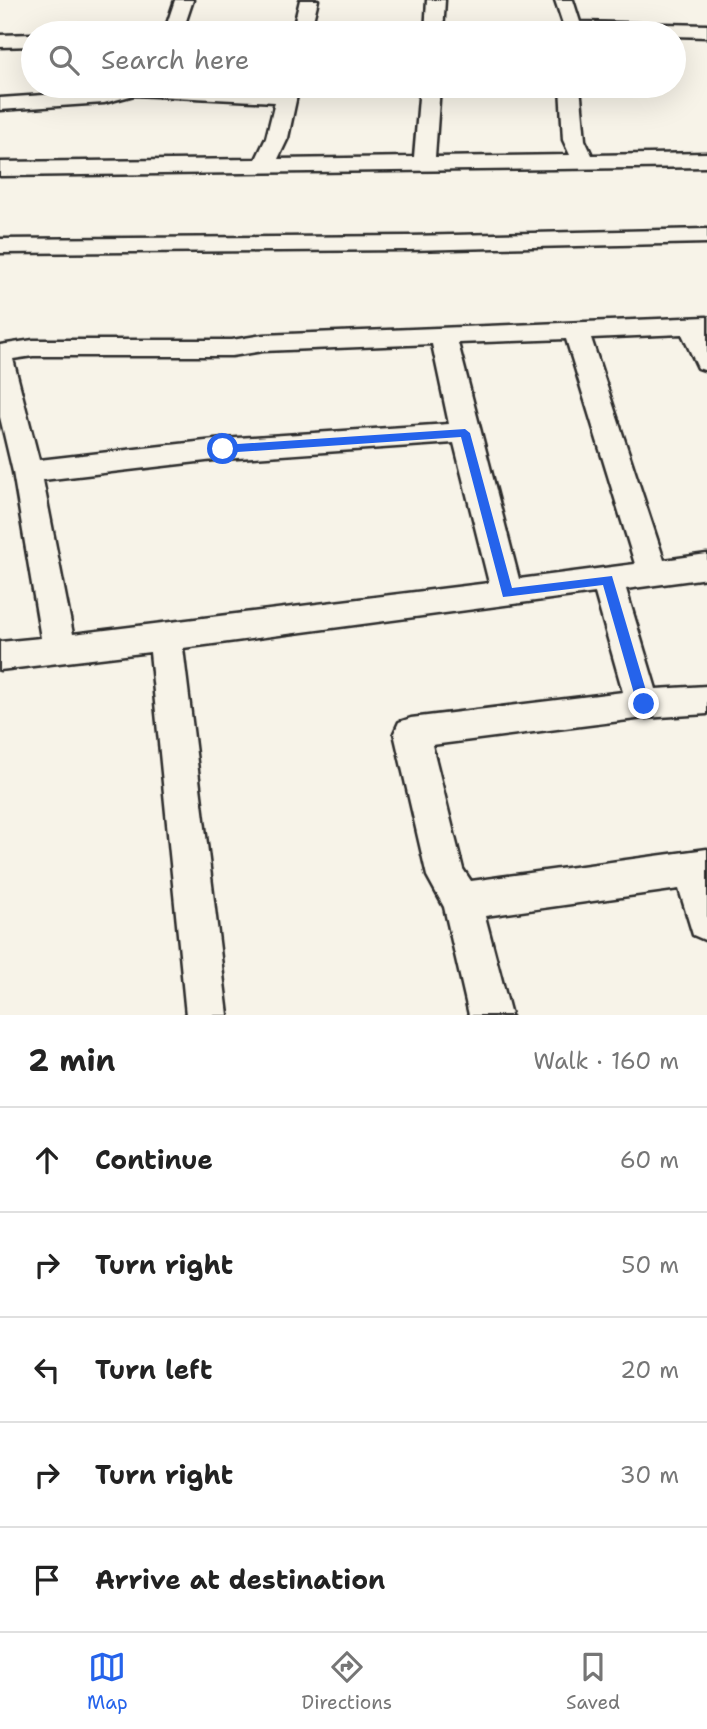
<!DOCTYPE html>
<html lang="en">
<head>
<meta charset="utf-8">
<style>
  body { margin:0; font-family:"Shantell Sans",sans-serif; background:#f2f2f2; color:#222 }
  .stop { position:absolute; width:21px; height:21px; margin:-16px; border:5px solid #2563eb; border-radius:50%; background:#fff }
  .stop.end { background:#2563eb; border-color:#fff; box-shadow:0 2px 7px #0008 }
  .list { margin:0; padding:0; list-style:none }
  h2 { display:flex; justify-content:space-between; align-items:center; height:91px; margin:0; padding:0 28px; font-size:30px }
  h2 small { font-size:23px; font-weight:400; color:#767676 }
  .list li { display:grid; grid-template-columns:46px 1fr auto; gap:21px; align-items:center; box-sizing:border-box; height:105px; padding:0 28px; border-top:2px solid #e0e0e0 }
  .list b { display:block; font-size:26px; white-space:nowrap }
  .list em { font-size:23px; font-style:normal; color:#767676 }
  .icon { flex:none; width:38px; height:38px; fill:none; stroke:currentColor; stroke-width:2; stroke-linecap:round; stroke-linejoin:round }
  .map { position:relative; flex:none; width:707px; height:1015px; overflow:hidden }
  .search { position:absolute; background:#fff; box-shadow:0 7px 28px #0002; left:21px; right:21px; top:21px; height:77px; display:flex; align-items:center; gap:18px; box-sizing:border-box; padding:0 24px; border-radius:38px; color:#767676; font-size:26px }
  .sheet { height:616px; background:#fff }
  nav { display:flex; justify-content:space-around; align-items:center; box-sizing:border-box; height:98px; border-top:2px solid #e0e0e0; background:#fff; font-size:19px; color:#767676 }
  nav a { display:grid; justify-items:center; gap:4px }
  nav .on { color:#2563eb }
  .map>svg:first-child { display:block }
</style>
</head>
<body>
<div class="map">
<svg width="707" height="1015" viewBox="0 0 707 1015">
  <rect width="100%" height="100%" fill="#f7f3e8"/>
  <filter id="ink" filterUnits="userSpaceOnUse"><feTurbulence type="fractalNoise" baseFrequency=".0143" numOctaves="2"/><feDisplacementMap in="SourceGraphic" scale="14" xChannelSelector="R" yChannelSelector="G"/><feConvolveMatrix kernelMatrix="1 2 1 2 8 2 1 2 1" color-interpolation-filters="sRGB"/></filter>
  <g filter="url(#ink)">
    <g fill="none" stroke-linecap="round" stroke-linejoin="round">
      <defs>
        <g id="street">
          <path d="M175,0H193L182,33H164Z"/>
          <path d="M300,0H318L310,33H292Z"/>
          <path d="M427,0H445L443,33H425Z"/>
          <path d="M555,0H573L580,22L707,25V37L674,36V33H563L564,27Z"/>
          <path d="M33,34V46L0,47V35Z"/>
          <path d="M123,86L278,90L279,86H299L288,138L278,159L414,157L420,86H440L435,157L570,155L563,140L560,86H580L585,140L592,155L707,153V167L0,176V162L256,159L266,138L275,102L134,95L104,103L0,110V98L103,91Z"/>
          <path d="M707,229V243L409,250L0,253V239L409,236Z"/>
          <path d="M707,317V371L698,368L682,334L591,338L664,560L707,554V578L626,589L656,689L707,686V714L644,718L432,745L463,869L471,881L707,849V941L693,935L679,889L485,916L511,1015H469L444,907L427,876L394,733L399,722L411,718L623,692L595,593L183,648L228,1015H186L150,652L0,670V642L41,638L13,472L0,417V345L33,340H232L263,335ZM566,339L635,564L519,579L458,343ZM432,344L449,424L223,439L39,460L13,359L33,356H232L263,351ZM454,443L489,583L73,634L43,480L223,459Z"/>
        </g>
      </defs>
      <use href="#street" stroke="#2b2b2b" stroke-width="5"/>
      <use href="#street" fill="#f7f3e8" fill-rule="evenodd"/>
    </g>
  </g>
  <path fill="#2563eb" d="M465,429L470,433L512,588L612,576L650,704L648,708L644,710L637,704L603,585L503,597L461,437L223,453L217,449L223,445Z"/>
</svg>
<div class="stop" style="left:223px;top:449px"></div>
<div class="stop end" style="left:644px;top:704px"></div>
<div class="search"><svg class="icon" aria-label="search" viewBox="0 0 24 24"><circle cx="10" cy="10" r="6"/><path d="M15 15l6 6"/></svg>Search here</div>
</div>
<section class="sheet">
<h2>2 min<small>Walk · 160 m</small></h2>
<ul class="list">
<li><svg class="icon" aria-label="ahead" viewBox="0 0 24 24"><path d="M12 20V5M6 11l6-6 6 6"/></svg><div><b>Continue</b></div><em>60 m</em></li>
<li><svg class="icon" aria-label="right" viewBox="0 0 24 24"><path d="M7 20v-9h11M14 6l5 5-5 5"/></svg><div><b>Turn right</b></div><em>50 m</em></li>
<li><svg class="icon" aria-label="left" viewBox="0 0 24 24"><path d="M17 20v-9H6M10 6l-5 5 5 5"/></svg><div><b>Turn left</b></div><em>20 m</em></li>
<li><svg class="icon" aria-label="right" viewBox="0 0 24 24"><path d="M7 20v-9h11M14 6l5 5-5 5"/></svg><div><b>Turn right</b></div><em>30 m</em></li>
<li><svg class="icon" aria-label="arrive" viewBox="0 0 24 24"><path d="M6 21V4h12l-3 4 3 4H6"/></svg><div><b>Arrive at destination</b></div></li>
</ul>
</section>
<nav>
<a class="on"><svg class="icon" aria-label="map" viewBox="0 0 24 24"><path d="M3 6l6-2 6 2 6-2v14l-6 2-6-2-6 2zM9 4v14M15 6v14"/></svg>Map</a>
<a><svg class="icon" aria-label="directions" viewBox="0 0 24 24"><path d="M12 3l9 9-9 9-9-9zM9 14v-3h6M13 9l2 2-2 2"/></svg>Directions</a>
<a><svg class="icon" aria-label="saved" viewBox="0 0 24 24"><path d="M7 4h10v16l-5-4-5 4z"/></svg>Saved</a>
</nav>
</body>
</html>
